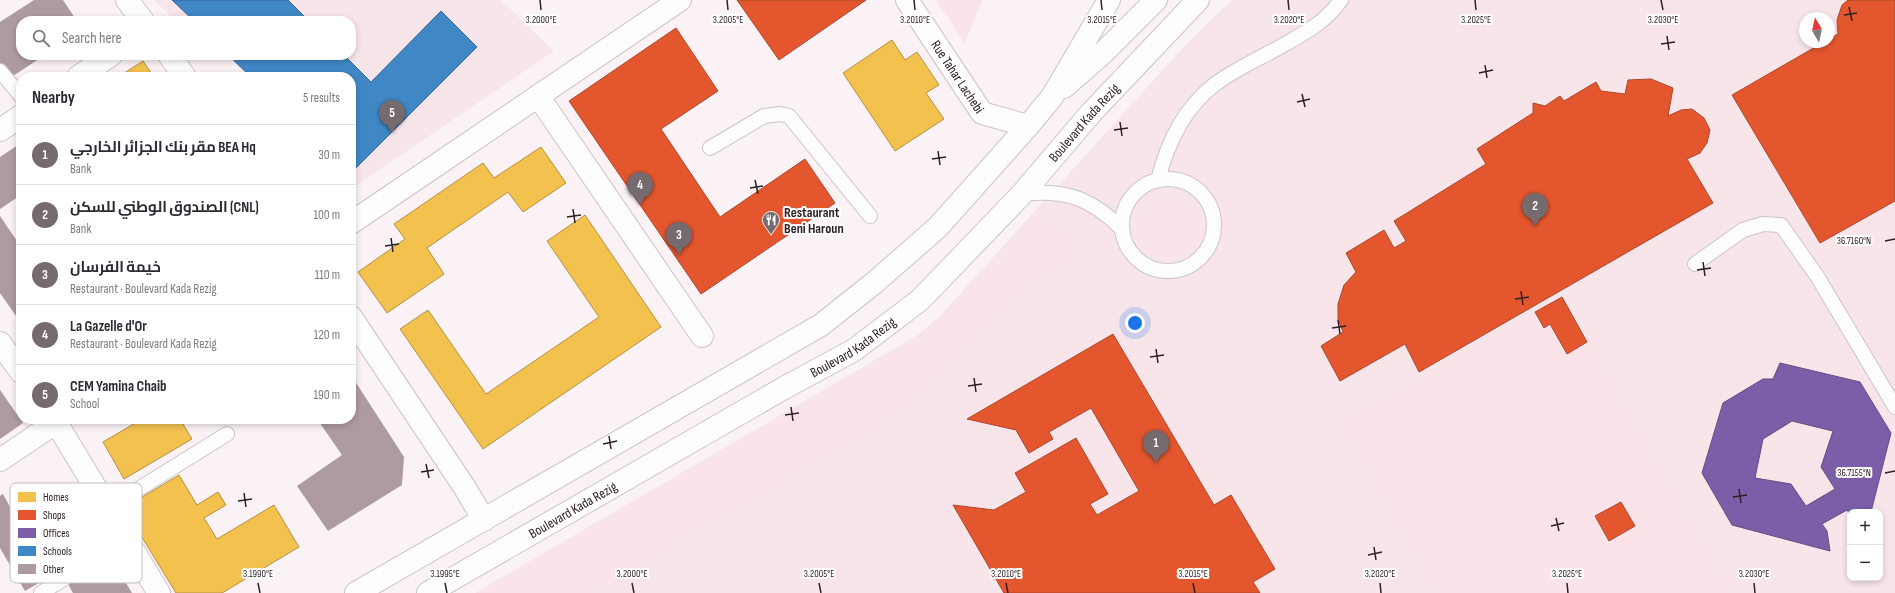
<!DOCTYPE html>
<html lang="en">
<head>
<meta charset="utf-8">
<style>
  body { margin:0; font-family:"Sofia Sans Condensed",Cairo,sans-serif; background:#f2f2f3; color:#2b2b33 }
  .controls { position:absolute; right:12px; bottom:12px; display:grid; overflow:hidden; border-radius:8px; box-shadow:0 2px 6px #0003 }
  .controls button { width:36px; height:36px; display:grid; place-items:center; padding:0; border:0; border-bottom:1px solid #e1e1e2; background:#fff; color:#2b2b33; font:20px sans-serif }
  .compass { position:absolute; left:1799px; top:12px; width:36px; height:36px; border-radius:50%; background:#fff; box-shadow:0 2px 6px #0003; rotate:351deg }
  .you { position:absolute; left:1135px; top:323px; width:14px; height:14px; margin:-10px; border:3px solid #fff; border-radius:50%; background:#1a73e8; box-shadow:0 0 0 6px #1a73e833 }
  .badge { display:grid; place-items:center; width:26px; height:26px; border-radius:50%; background:#756a6e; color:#fff; font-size:13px; font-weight:700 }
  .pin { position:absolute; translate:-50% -33px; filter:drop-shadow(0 1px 2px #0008) }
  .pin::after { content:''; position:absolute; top:21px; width:14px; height:12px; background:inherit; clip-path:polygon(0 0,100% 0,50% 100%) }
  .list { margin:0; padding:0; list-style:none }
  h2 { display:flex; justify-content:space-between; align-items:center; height:52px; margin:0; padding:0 16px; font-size:17px }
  h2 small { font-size:13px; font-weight:400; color:#7c7c81 }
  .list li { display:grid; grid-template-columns:26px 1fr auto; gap:12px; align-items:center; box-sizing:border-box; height:60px; padding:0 16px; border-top:1px solid #e1e1e2 }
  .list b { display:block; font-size:15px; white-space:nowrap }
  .list p { margin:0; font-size:13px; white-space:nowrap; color:#7c7c81 }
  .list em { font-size:13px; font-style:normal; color:#7c7c81 }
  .icon { flex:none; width:22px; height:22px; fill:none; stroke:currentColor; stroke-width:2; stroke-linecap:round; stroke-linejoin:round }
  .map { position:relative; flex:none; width:1895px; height:593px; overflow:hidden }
  .search { position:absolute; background:#fff; box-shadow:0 2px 6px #0003; left:16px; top:16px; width:340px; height:44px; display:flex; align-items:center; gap:10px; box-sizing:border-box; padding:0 14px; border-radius:16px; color:#7c7c81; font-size:15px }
  .panel { position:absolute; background:#fff; box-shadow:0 2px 6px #0003; left:16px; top:72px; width:340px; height:352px; border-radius:16px }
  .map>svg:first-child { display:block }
</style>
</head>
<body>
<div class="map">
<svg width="1895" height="593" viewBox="0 0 1895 593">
  <rect width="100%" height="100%" fill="#faf2f5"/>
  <g fill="#f8e5ea" fill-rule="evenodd">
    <path d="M154,0H501L554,51L351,189V77H251L228,55H351V21H194L190,17L186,21H176Z"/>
    <path d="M1233,0H1895V593H475L918,335L940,316L1179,52L1220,11ZM1805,18H1829V42H1805ZM1850,512H1880V578H1850Z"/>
  </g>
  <g fill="#fbe3ea">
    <path d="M936,0H982L965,43Z"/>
    <circle cx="1169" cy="229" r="30"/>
    <path d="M1040,216L1084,248L1034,282L906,409L588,593H479L911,345L938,324Z"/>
    <path d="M1562,297L1731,593H1436L1342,422Z"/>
  </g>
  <g fill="#f2c14e" stroke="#b79142">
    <path d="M892,40L905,60L917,52L939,85L926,93L944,119L895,151L843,73Z"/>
    <path d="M143,61L154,77H118Z"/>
    <path d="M541,147L566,183L523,212L508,192L427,248L444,274L387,313L358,272L405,239L394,224L483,163L494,178Z"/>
    <path d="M585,215L661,327L483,449L400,329L428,310L486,394L599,317L547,241Z"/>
    <path d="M142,419H180L192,439L124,479L103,442Z"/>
    <path d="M179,475L197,505L218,492L226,505L204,518L217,539L274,505L299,547L222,593H176L124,508Z"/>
  </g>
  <g fill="#e4572e" stroke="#ad472b">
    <path d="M737,0H866L779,60Z"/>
    <path d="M1848,0H1895V201L1820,243L1732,95L1824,42H1829V39L1838,34L1837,20L1842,5Z"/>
    <path d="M676,28L718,91L661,129L720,217L805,159L835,203L701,294L569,101Z"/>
    <path d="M1651,79L1673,88L1668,116L1681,110L1692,109L1704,118L1710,130L1707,143L1700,153L1687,159L1713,203L1419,372L1405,344L1340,381L1321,346L1343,332L1338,319V304L1344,285L1356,272L1346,253L1384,230L1394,248L1406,241L1394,221L1486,164L1477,149L1533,113V103L1545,106L1560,96L1564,101L1596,82L1601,91L1625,94L1628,80Z"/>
    <path d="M1562,297L1587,342L1567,354L1550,324L1544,328L1535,312Z"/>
    <path d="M1113,334L1214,505L1231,495L1275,569L1253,582L1260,593H1004L953,505L994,510L1026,492L1015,473L1076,438L1108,494L1090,504L1097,515L1139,491L1091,408L1049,432L1053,439L1029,453L1016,430L967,419Z"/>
    <path d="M1621,502L1635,526L1609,541L1595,516Z"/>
  </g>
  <path fill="#7b5ea7" stroke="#644c80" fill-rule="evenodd" d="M1780,363L1860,382L1891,433L1871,512H1850V514L1847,510L1822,524L1827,531L1830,551L1732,525L1702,473L1723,403L1763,379H1773ZM1792,421L1833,431L1821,467L1835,489L1806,506L1791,484L1755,478L1763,439Z"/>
  <g fill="#3f88c5" stroke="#3a6995">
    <path d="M172,0H288L309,21H194Z"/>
    <path d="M441,11L477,47L351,173V77H251L228,55H344L371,82Z"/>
  </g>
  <g fill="#ae9aa1">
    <path d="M34,0H63L77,21H21V55H45L10,78L0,63V22Z"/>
    <path d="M21,143V195L0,209V157Z"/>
    <path d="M0,216L21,247V323L0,293Z"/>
    <path d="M351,375L404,457L402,485L328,531L297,486L342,455L317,419H351Z"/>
    <path d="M0,390L23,423L0,439Z"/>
    <path d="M68,490L101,547L25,591L0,548V496L3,494L10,507L30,496L36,508Z"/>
    <path d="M112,559L132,593H73L68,584Z"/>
  </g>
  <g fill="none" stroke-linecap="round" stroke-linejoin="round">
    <defs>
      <g id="lane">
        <path d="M0,71L21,96"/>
        <path d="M710,148L764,116L780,114L789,116L870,216"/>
        <circle cx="1168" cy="225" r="46"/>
        <path d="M1158,180C1167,144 1183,109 1214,85C1236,68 1263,57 1287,43C1310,30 1326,21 1341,0"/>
        <path d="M1022,194C1065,189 1091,198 1122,229"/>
        <path d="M1695,264L1743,230L1763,224L1781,225L1817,276L1895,407"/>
        <path d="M108,508L227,434"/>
        <path d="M41,593L127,539"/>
      </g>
      <g id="street">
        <path d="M127,0L143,21"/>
        <path d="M169,55L185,77"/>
        <path d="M78,77L111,55"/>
        <path d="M538,96L702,336"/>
        <path d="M0,130L21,116"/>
        <path d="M351,223L680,0"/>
        <path d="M351,317L465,488L484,520"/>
        <path d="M0,343L21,372"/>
        <path d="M54,419L159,593"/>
        <path d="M0,460L61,419"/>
      </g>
      <g id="secondary">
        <path id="s1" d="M907,0L982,113L1028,126"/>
        <path d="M1064,87L1103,53L1156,0"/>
        <path d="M356,593L821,325L874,283L938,227L1028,126L1052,97L1109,0"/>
        <path id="s2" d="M428,593L784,388L854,350L920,300L1022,194L1091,113L1198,0"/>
      </g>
    </defs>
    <use href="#lane" stroke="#cdc4c7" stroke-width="16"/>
    <use href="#street" stroke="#cdc4c7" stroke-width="24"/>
    <use href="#secondary" stroke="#cdc4c7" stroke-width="24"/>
    <use href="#lane" stroke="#fefdfe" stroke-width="14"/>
    <use href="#street" stroke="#fefdfe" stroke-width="22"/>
    <use href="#secondary" stroke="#fefdfe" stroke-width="22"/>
  </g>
  <path fill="none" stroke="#2e2125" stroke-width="1.5" d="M540,0L541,10M727,0L728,10M914,0L915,10M1101,0L1102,10M1288,0L1289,10M1475,0L1476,10M1661,0L1663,10M1849,7L1852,21M1844,15L1857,13M1667,36L1669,50M1661,44L1675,42M1485,65L1487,78M1479,73L1493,70M1302,94L1305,107M1297,102L1310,99M1120,122L1122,136M1114,130L1128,128M938,151L940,165M932,159L946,157M755,180L758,194M750,188L763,186M573,209L575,223M567,217L581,215M391,238L393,252M1885,241L1895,239M385,246L399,244M1703,262L1705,276M1697,270L1711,268M1521,291L1523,305M1515,299L1529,297M1338,320L1340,334M1332,328L1346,326M1156,349L1158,363M1150,357L1164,355M974,378L976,392M968,386L982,384M791,407L793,421M785,415L799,413M609,436L611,449M603,444L617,441M426,464L429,478M421,472L434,470M1885,473L1895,471M1739,489L1741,503M244,493L246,507M1733,497L1747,495M238,501L252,499M1556,518L1559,531M1551,526L1564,523M1374,547L1376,560M1368,555L1382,552M258,583L260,593M445,583L447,593M632,583L634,593M819,583L821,593M1006,583L1008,593M1193,583L1195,593M1380,583L1381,593M1567,583L1568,593M1754,583L1755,593"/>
  <defs>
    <symbol id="restaurant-pin" viewBox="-11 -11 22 30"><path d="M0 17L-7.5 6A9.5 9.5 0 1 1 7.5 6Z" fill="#756a6e" stroke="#fff"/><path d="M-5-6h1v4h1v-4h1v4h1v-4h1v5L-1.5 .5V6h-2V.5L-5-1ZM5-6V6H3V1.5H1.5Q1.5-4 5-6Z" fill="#fff"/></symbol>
  </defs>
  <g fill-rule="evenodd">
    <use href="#restaurant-pin" x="761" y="210" width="20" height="27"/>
  </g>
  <g text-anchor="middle" stroke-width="4" stroke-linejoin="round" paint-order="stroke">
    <g font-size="14" fill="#2e2125" stroke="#fff">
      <text dy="5" stroke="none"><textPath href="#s1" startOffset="92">Rue Tahar Lachebi</textPath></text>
      <text dy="5" stroke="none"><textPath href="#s2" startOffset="815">Boulevard Kada Rezig</textPath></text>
      <text dy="5" stroke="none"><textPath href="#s2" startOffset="491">Boulevard Kada Rezig</textPath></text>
      <text dy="5" stroke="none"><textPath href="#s2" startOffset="167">Boulevard Kada Rezig</textPath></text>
    </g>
    <g font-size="14" font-weight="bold" fill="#2e2125" stroke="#fff" text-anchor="start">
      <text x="784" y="217">Restaurant<tspan x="784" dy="16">Beni Haroun</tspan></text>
    </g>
  </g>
  <rect x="10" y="483" width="132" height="100" rx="6" fill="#fff" stroke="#c0bcbe" stroke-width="1"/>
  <rect x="18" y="492" width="18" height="10" fill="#f2c14e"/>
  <rect x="18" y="510" width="18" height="10" fill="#e4572e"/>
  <rect x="18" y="528" width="18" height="10" fill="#7b5ea7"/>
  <rect x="18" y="546" width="18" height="10" fill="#3f88c5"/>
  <rect x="18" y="564" width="18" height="10" fill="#ae9aa1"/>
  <g font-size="11" fill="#2e2125">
    <text x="43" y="501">Homes</text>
    <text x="43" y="519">Shops</text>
    <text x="43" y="537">Offices</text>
    <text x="43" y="555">Schools</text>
    <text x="43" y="573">Other</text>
  </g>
  <g font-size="10" text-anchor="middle" fill="#2e2125" stroke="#fff" stroke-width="4" stroke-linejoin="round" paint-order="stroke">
    <text x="1289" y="23">3.2020°E</text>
    <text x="1663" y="23">3.2030°E</text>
    <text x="541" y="23">3.2000°E</text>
    <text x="728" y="23">3.2005°E</text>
    <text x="915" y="23">3.2010°E</text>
    <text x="1102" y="23">3.2015°E</text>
    <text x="1476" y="23">3.2025°E</text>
    <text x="1854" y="244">36.7160°N</text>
    <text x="1854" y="476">36.7155°N</text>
    <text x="258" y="577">3.1990°E</text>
    <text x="445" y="577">3.1995°E</text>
    <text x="632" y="577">3.2000°E</text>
    <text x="819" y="577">3.2005°E</text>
    <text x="1006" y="577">3.2010°E</text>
    <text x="1193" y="577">3.2015°E</text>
    <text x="1380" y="577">3.2020°E</text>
    <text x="1567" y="577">3.2025°E</text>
    <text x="1754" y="577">3.2030°E</text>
  </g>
</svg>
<div class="controls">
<button>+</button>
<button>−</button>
</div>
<svg class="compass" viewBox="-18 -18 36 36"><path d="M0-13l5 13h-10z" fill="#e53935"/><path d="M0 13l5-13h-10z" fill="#7c7c81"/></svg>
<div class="you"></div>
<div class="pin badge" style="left:1156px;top:463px">1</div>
<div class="pin badge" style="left:1535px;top:226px">2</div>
<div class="pin badge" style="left:679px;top:255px">3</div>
<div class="pin badge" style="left:640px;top:205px">4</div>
<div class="pin badge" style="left:392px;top:133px">5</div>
<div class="search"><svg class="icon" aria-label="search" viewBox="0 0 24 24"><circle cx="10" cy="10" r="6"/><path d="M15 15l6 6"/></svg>Search here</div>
<section class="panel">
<h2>Nearby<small>5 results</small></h2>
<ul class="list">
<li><span class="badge">1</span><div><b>مقر بنك الجزائر الخارجي BEA Hq</b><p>Bank</p></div><em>30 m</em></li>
<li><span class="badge">2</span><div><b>الصندوق الوطني للسكن (CNL)</b><p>Bank</p></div><em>100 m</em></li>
<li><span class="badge">3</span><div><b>خيمة الفرسان</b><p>Restaurant · Boulevard Kada Rezig</p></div><em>110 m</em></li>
<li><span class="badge">4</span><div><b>La Gazelle d'Or</b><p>Restaurant · Boulevard Kada Rezig</p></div><em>120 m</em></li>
<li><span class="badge">5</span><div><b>CEM Yamina Chaib</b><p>School</p></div><em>190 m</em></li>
</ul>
</section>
</div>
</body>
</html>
